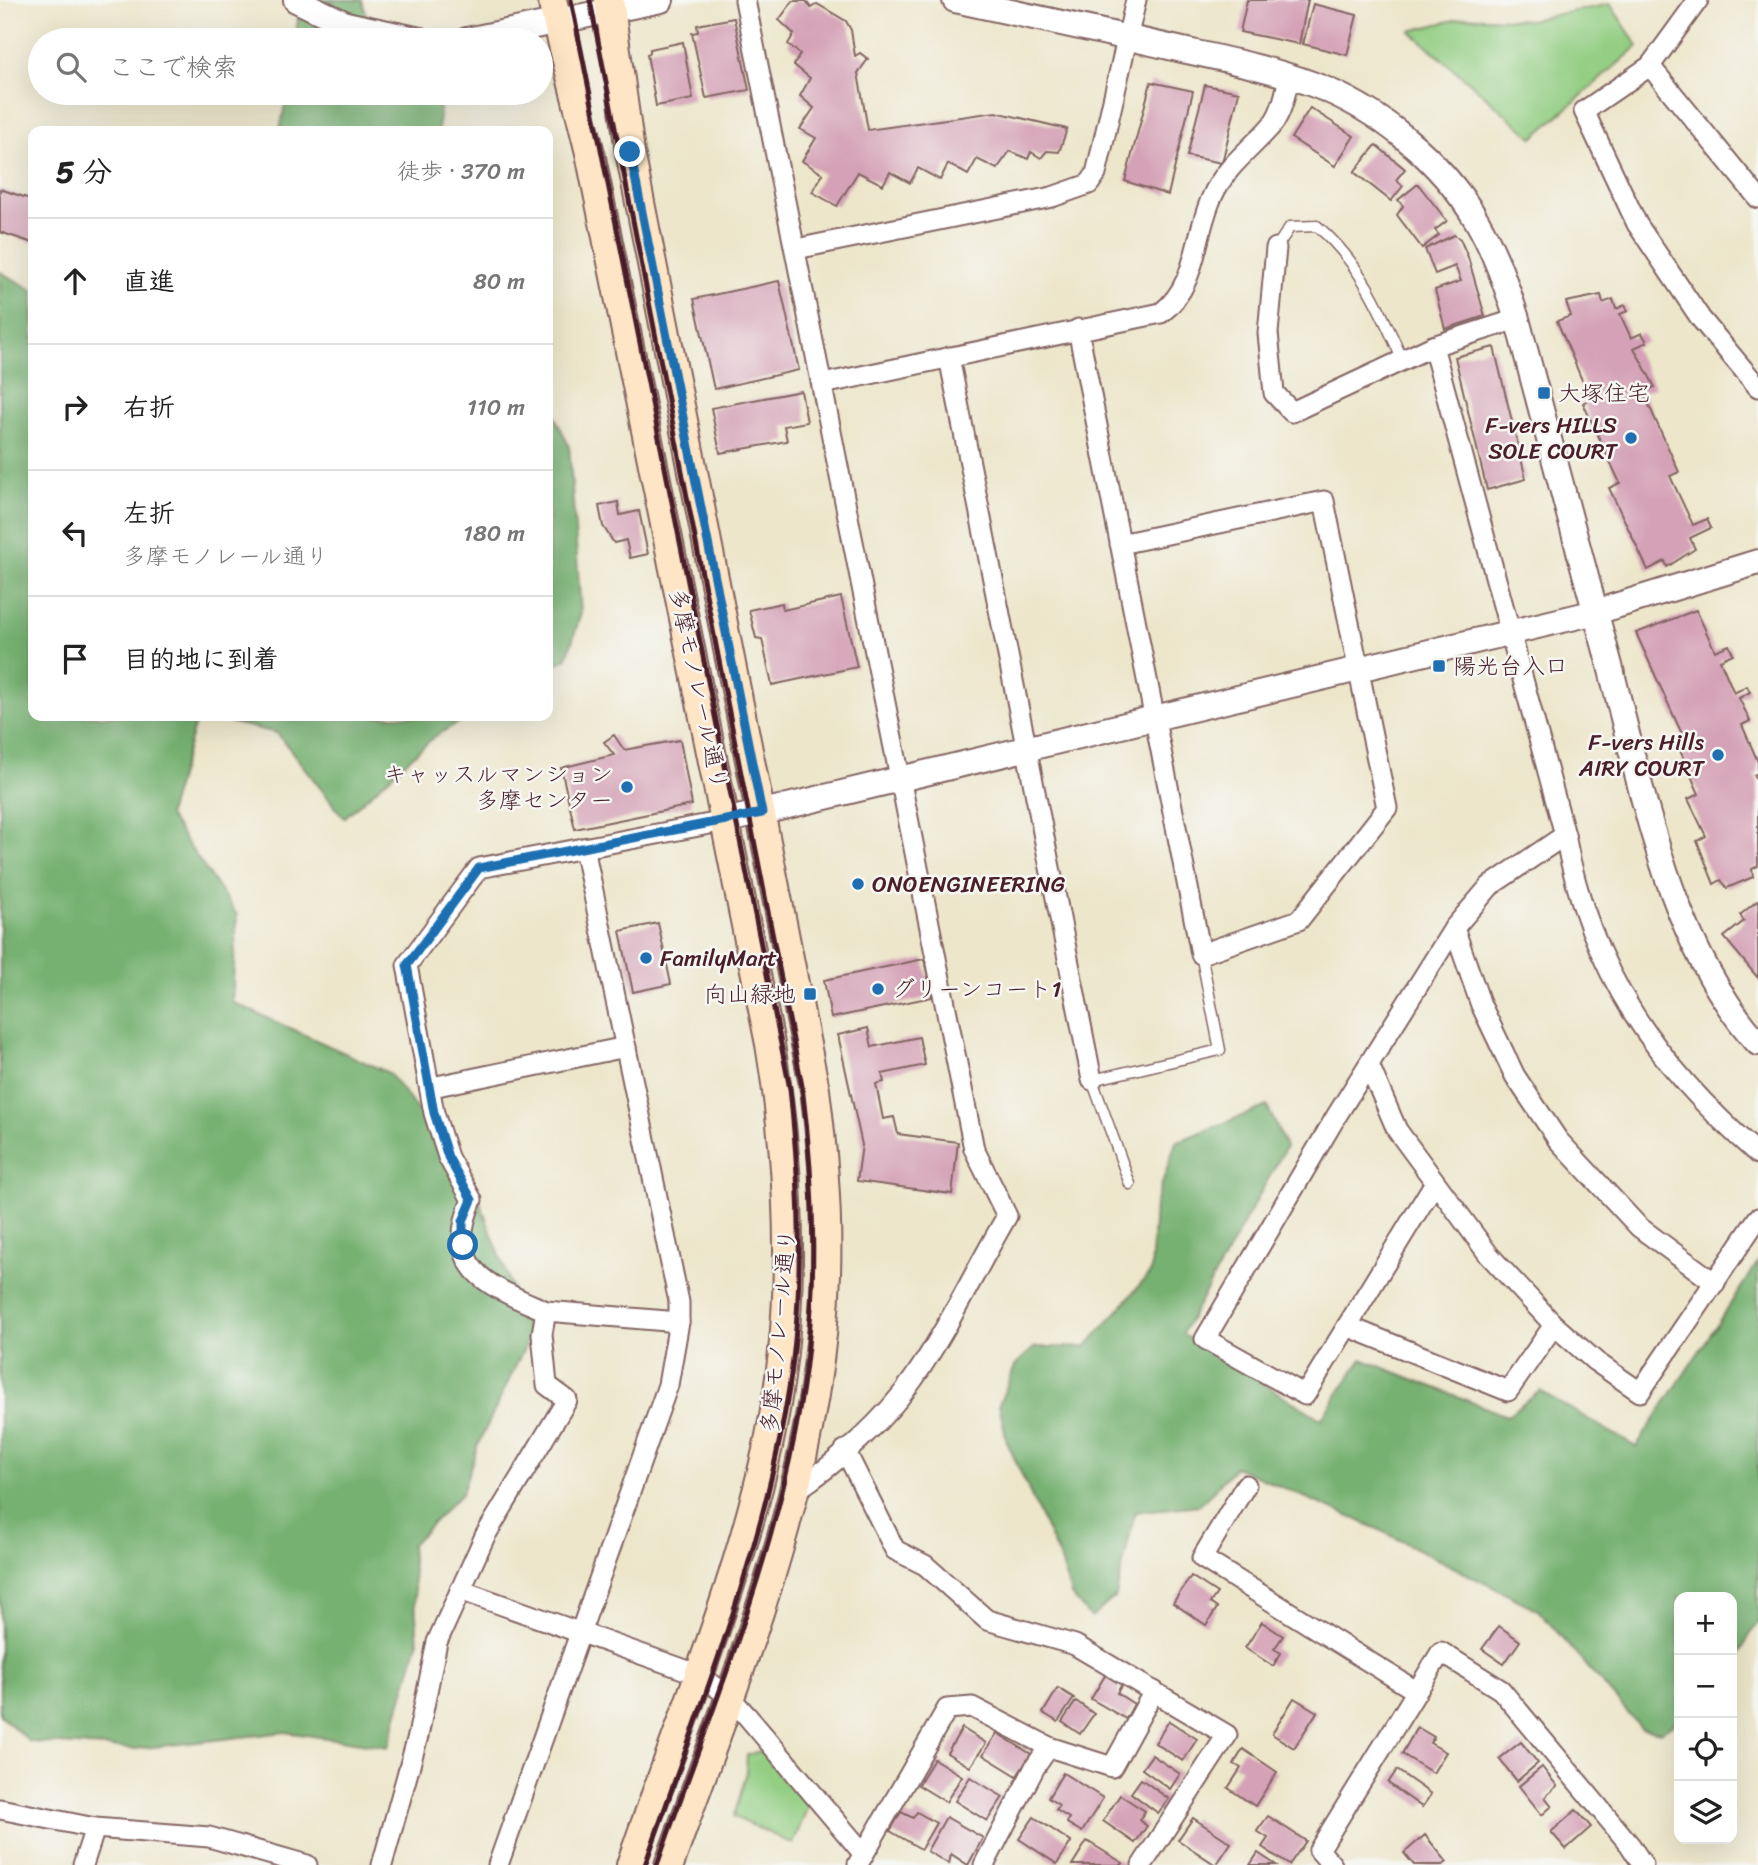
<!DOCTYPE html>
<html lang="ja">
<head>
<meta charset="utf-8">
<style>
  body { margin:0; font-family:Sriracha,"Klee One",sans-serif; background:#f2f2f2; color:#222 }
  .controls { position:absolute; right:21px; bottom:21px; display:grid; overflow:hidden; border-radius:14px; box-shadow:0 7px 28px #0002 }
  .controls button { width:63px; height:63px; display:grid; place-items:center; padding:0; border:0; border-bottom:2px solid #e0e0e0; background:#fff; color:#222; font:35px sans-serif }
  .stop { position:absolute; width:21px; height:21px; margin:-16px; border:5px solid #1f6fb2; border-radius:50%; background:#fff }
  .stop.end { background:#1f6fb2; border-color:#fff; box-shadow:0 2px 7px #0008 }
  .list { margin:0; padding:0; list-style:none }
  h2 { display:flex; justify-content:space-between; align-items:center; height:91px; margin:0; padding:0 28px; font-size:30px }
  h2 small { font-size:23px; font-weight:400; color:#767676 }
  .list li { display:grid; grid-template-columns:46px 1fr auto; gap:21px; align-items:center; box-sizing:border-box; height:126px; padding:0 28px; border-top:2px solid #e0e0e0 }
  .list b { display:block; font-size:26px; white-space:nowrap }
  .list p { margin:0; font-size:23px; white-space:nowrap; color:#767676 }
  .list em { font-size:23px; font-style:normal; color:#767676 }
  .icon { flex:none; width:38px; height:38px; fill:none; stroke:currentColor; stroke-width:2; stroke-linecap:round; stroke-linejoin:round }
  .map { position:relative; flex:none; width:1758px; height:1865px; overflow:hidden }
  .search { position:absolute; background:#fff; box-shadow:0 7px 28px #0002; left:28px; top:28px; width:525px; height:77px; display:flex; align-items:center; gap:18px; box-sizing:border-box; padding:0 24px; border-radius:38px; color:#767676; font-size:26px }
  .panel { position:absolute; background:#fff; box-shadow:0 7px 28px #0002; left:28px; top:126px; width:525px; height:595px; border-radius:14px }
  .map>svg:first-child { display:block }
</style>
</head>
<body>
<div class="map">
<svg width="1758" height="1865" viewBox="0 0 1758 1865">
  <rect width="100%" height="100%" fill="#f6f6f2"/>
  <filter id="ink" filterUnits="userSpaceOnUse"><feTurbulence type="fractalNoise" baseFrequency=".0143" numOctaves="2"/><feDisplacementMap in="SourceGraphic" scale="14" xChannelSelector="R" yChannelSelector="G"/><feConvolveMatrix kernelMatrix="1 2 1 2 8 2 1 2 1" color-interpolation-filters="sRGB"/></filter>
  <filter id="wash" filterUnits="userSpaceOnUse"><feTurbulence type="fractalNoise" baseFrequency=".00686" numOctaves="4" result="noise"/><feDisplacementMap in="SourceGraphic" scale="28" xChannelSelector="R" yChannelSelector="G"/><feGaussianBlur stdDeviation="1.57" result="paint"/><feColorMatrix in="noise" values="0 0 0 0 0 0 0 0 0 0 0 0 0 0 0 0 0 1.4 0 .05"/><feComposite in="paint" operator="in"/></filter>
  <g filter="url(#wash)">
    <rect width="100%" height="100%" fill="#ede6cb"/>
    <g fill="#93ce83" stroke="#6e7657" stroke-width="2">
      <path d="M1610,4L1638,46L1533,138L1410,31L1466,17L1529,20Z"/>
      <path d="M760,1751L808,1806L793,1844L734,1817L746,1775L747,1755Z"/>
    </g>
    <g fill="#76b171" stroke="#60684e" stroke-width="2">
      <path d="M301,0H362L373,40H295Z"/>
      <path d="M287,93H441L438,131H280Z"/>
      <path d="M0,272L33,290V716H197L168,815L237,915L232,1002L389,1073L472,1181L530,1336L477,1447L462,1493L411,1545L418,1643L388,1747L285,1732L135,1749L30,1742L0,1715Z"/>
      <path d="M548,402L569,446L581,613L567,658L548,669Z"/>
      <path d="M203,716H469L434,737L344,818L277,733Z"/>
      <path d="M1267,1106L1286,1147L1182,1334L1321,1419L1362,1359L1507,1416L1540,1391L1636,1447L1758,1262V1621L1732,1667V1597H1679V1720L1661,1732L1641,1728L1538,1610L1378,1529L1235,1467L1200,1505L1135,1512L1116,1596L1091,1618L1071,1595L1062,1564L1007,1442L999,1404L1016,1364L1035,1347H1086L1151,1272L1155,1204L1176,1142Z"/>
    </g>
    <g id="blocks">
      <g fill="#d4a1b6">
        <path d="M1247,0H1308L1299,44L1240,32Z"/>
        <path d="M793,1H806L811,8L817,4L846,21L851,30L855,56L860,53L868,59L858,73L868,130L996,112L1067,129L1059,152L1047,151L1041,158L1031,152L1028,159L1010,151L997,169L977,159L968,175L948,164L940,180L918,168L910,183L890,172L883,185L858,172L837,206L812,192L823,174L802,161L816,138L800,129L814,108L800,96L810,78L794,65L800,54L788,44L794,34L779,20Z"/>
        <path d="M1313,4L1357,15L1347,55L1303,44Z"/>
        <path d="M734,18L749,90L706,98L692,33L698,32L697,25Z"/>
        <path d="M683,42L693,99L656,106L647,54L650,53V49Z"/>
        <path d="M1151,82L1193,91L1168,195L1125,181Z"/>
        <path d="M1205,85L1239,92L1222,163L1187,156Z"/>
        <path d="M1310,108L1354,136L1335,166L1291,138Z"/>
        <path d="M1376,145L1405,169L1396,180L1403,186L1391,201L1354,172Z"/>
        <path d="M1418,184L1447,221L1435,230L1439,235L1422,248L1397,215L1403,206L1398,200Z"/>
        <path d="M0,189L33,200V243L0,232Z"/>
        <path d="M1454,235L1460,239L1468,257L1485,316L1445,329L1435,290L1461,281L1455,266L1435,274L1425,249Z"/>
        <path d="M779,281L799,370L714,389L694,299Z"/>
        <path d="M1601,295L1603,303L1613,299L1616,309L1625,305L1628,311L1620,314L1631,338L1642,333L1647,342L1634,348L1655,387L1643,392L1679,472L1670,476L1693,525L1707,519L1711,528L1690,538L1695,549L1667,567L1665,561L1648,570L1609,488L1620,483L1583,403L1590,399L1557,321L1571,316L1566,302Z"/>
        <path d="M1494,347L1526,479L1487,490L1455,357Z"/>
        <path d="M801,391L807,422L784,426L787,441L720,453L711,408Z"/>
        <path d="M618,502L620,515L639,511L648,554L630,558L626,540L614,543L603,526L599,506Z"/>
        <path d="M841,597L857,667L772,685L762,639L756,638L749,610L782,603L783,610Z"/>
        <path d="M1696,610L1715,651L1729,645L1733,654L1720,660L1734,693L1747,686L1750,692L1739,698L1750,721L1742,725L1758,762V773L1754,775L1758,783V866L1752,869L1753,877L1727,888L1721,880L1714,884L1697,841L1706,836L1688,799L1699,794L1679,748L1687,745L1636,633Z"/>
        <path d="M614,735L624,750L680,740L692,805L575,829L561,768L614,755L604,742Z"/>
        <path d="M1757,901L1758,903V978L1724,937L1744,921L1740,915Z"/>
        <path d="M658,923L671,984L633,992L620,931Z"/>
        <path d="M924,959L932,997L831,1018L824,980Z"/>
        <path d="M868,1028L872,1047L919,1037L925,1065L882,1074L884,1082L876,1084L883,1119L894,1117L898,1134L958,1142L952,1194L857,1181L862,1145L838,1035Z"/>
        <path d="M1191,1576L1217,1593L1210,1603L1217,1608L1206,1625L1173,1603Z"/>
        <path d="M1262,1622L1283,1636L1274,1649L1281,1653L1273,1666L1245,1648Z"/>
        <path d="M1499,1626L1520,1641L1504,1664L1482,1649Z"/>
        <path d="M1106,1674L1122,1684L1117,1693L1134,1704L1126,1719L1091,1699Z"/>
        <path d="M1058,1688L1074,1698L1058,1722L1043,1713Z"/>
        <path d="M1294,1698L1317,1712L1294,1748L1272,1734Z"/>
        <path d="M1076,1701L1094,1714L1080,1734L1062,1722Z"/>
        <path d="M1169,1721L1197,1739L1183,1761L1155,1743Z"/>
        <path d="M1417,1727L1434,1737L1430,1743L1446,1752L1433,1773L1402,1754Z"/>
        <path d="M962,1728L986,1743L970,1767L947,1753Z"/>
        <path d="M997,1733L1031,1754L1017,1776L983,1755Z"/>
        <path d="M1521,1742L1538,1763L1517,1781L1499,1759Z"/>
        <path d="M1243,1749L1277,1772L1255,1806L1228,1788L1241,1768L1234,1764Z"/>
        <path d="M1152,1755L1180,1774L1170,1789L1142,1769Z"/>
        <path d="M934,1759L962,1776L946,1802L918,1785Z"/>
        <path d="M1542,1767L1557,1786L1545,1797L1552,1806L1542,1815L1519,1786Z"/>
        <path d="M1397,1770L1431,1794L1422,1807L1388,1783Z"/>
        <path d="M1063,1773L1103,1798L1082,1832L1067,1823L1069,1818L1056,1810L1059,1805L1048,1798Z"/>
        <path d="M970,1777L1003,1797L987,1821L955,1801Z"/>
        <path d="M1141,1779L1169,1799L1158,1813L1131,1793Z"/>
        <path d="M1120,1795L1145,1811L1139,1820L1147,1826L1135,1843L1103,1821Z"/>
        <path d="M1576,1810L1591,1827L1566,1849L1551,1832Z"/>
        <path d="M901,1812L913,1818L917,1812L936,1823L921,1849L890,1831Z"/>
        <path d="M1268,1816L1306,1841L1289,1865L1262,1847L1268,1838L1257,1831Z"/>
        <path d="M946,1817L983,1838L968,1865L951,1854L949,1864L927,1851Z"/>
        <path d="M1034,1817L1071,1842L1057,1864L1019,1839Z"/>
        <path d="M1193,1818L1231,1843L1216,1865L1178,1840Z"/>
        <path d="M1425,1835L1447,1862L1443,1865H1414L1404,1853Z"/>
        <path d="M1087,1841L1123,1863L1122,1865H1072Z"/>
        <path d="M1258,1853L1276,1865H1250Z"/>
      </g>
    </g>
  </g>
  <g filter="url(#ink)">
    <use href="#blocks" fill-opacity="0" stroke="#836563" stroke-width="2"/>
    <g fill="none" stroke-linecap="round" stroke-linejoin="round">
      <defs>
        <g id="service">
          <path d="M1276,248L1290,227L1317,226C1360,262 1381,311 1403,361"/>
          <path d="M1130,1184L1092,1080L1220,1050L1201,954"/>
        </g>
        <g id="minor">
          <path d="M745,0L974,1149L1007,1216C976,1269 949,1327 914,1378C886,1419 836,1464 795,1491"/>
          <path d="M1698,0L1650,66L1584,111L1637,224L1701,319L1758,387"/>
          <path d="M1650,66L1758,198"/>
          <path d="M1276,248L1268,333L1274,393L1292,412L1433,346L1517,319"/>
          <path d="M796,249L1052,197L1089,184L1096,174L1136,0"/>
          <path d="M1078,329L1201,954L1299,920L1387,808L1324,501L1120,544"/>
          <path d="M1433,346L1565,835C1590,971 1656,1065 1758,1154"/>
          <path d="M949,357L1092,1080"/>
          <path d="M823,384L1161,313C1198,285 1194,236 1212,197C1225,167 1250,150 1271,126C1282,113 1286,92 1289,76"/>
          <path d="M1454,928L1481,1005L1515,1076L1558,1140L1639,1227L1715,1283"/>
          <path d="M1369,1065L1397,1130L1489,1255L1554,1325L1595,1361L1640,1392L1758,1218"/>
          <path d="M432,1087L626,1047"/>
          <path d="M1434,1184L1305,1395L1205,1339L1337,1115L1454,928L1490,886L1565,835"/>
          <path d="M546,1311C492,1287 441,1271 472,1200L448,1157L434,1113L407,965L479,868L725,821"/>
          <path d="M1347,1326L1508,1391L1554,1325"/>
          <path d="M845,1450L895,1550L925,1565L987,1620L1075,1645L1227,1735L1142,1865"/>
          <path d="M1246,1485L1202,1558L1416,1691"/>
          <path d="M460,1590L697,1674L729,1696L747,1716L863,1853"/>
          <path d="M0,1809L95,1828L209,1837L307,1865"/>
          <path d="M858,1864L947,1709L972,1707L1049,1747L1112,1767L1154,1691"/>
          <path d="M83,1865L95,1828"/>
          <path d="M382,1865L418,1736L437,1642L485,1536L567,1400L547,1385L542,1334L546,1311L679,1322"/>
          <path d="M498,1865L668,1385L679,1322V1302L584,848"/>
          <path d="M984,1865L1035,1767L1049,1747"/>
          <path d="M1332,1865L1319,1850L1441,1652L1501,1690L1630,1845L1643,1865"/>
        </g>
        <g id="tertiary">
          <path d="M296,0L346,24L420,40"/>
          <path d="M955,0C1029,16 1104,32 1178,49C1223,59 1269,68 1312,84C1378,108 1441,160 1477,221C1495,252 1506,285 1517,319C1547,433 1578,548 1609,662C1642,788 1669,945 1758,1043"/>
          <path d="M467,40L661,0"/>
          <path d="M725,821L1596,612L1758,562"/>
        </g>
        <g id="secondary">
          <path d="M552,0L590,153L770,1044C792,1177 797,1314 768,1446C737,1588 678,1728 631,1865"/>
          <path d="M609,0L630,152L815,1090C823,1151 828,1212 826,1274C820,1480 737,1674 669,1865"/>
        </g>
      </defs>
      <use href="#service" stroke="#836563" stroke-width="13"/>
      <use href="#minor" stroke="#836563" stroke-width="23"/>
      <use href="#tertiary" stroke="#836563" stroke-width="28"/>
      <use href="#secondary" stroke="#836563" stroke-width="32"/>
      <use href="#service" stroke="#fff" stroke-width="10"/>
      <use href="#minor" stroke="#fff" stroke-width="19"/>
      <use href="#tertiary" stroke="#fff" stroke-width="24"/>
      <use href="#secondary" stroke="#fde5c5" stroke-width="28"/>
      <g stroke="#4a1f2b" stroke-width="5">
        <path d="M571,0L790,1089C801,1194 805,1301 786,1406C759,1564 697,1714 645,1865"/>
        <path d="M590,0L802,1086C813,1173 817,1258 808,1346C790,1525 716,1696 657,1865"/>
      </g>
    </g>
  </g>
  <g fill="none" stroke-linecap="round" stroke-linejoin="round" filter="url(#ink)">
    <path stroke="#1f6fb2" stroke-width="9" d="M463,1245V1221L472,1200L448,1157L434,1113L407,965L479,868L762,813L630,152"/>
  </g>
  <g fill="#1f6fb2" stroke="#f6f6f2" stroke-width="2.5">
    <rect x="1537" y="386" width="14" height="14" rx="3.5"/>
    <circle cx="1631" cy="438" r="7"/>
    <rect x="1432" y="659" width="14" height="14" rx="3.5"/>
    <circle cx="1718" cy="755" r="7"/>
    <circle cx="627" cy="787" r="7"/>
    <circle cx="858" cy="884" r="7"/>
    <circle cx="646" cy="958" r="7"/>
    <circle cx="878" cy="989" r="7"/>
    <rect x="803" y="987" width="14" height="14" rx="3.5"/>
  </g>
  <g text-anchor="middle" stroke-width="5" stroke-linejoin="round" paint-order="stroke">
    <g font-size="23" fill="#4a1f2b" stroke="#f6f6f2" text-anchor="start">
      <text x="1558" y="401">大塚住宅</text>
      <text x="1617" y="433" text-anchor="end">F-vers HILLS<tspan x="1617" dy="26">SOLE COURT</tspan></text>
      <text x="1453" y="674">陽光台入口</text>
      <text x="1704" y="750" text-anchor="end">F-vers Hills<tspan x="1704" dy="26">AIRY COURT</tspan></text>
      <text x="613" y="782" text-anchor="end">キャッスルマンション<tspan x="613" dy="26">多摩センター</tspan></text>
      <text x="872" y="892">ONOENGINEERING</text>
      <text x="660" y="966">FamilyMart</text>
      <text x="892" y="997">グリーンコート1</text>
      <text x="796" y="1002" text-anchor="end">向山緑地</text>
    </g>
    <g font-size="23" fill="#4a1f2b" stroke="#f6f6f2">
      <text transform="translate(699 689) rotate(78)" y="8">多摩モノレール通り</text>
      <text transform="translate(778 1331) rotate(-85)" y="8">多摩モノレール通り</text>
    </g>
  </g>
</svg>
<div class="controls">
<button>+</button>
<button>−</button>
<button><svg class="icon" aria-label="locate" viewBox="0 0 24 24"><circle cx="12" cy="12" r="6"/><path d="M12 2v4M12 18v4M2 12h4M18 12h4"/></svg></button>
<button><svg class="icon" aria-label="layers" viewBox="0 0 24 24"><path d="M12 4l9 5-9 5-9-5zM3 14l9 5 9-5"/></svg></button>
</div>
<div class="stop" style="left:463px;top:1245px"></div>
<div class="stop end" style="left:630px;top:152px"></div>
<div class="search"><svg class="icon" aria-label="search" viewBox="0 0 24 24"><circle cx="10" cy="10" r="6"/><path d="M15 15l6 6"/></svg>ここで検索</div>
<section class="panel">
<h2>5 分<small>徒歩 · 370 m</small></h2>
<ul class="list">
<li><svg class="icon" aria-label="ahead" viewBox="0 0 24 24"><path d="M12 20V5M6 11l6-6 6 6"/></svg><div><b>直進</b></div><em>80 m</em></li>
<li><svg class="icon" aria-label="right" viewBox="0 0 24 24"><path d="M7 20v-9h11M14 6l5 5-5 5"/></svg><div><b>右折</b></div><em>110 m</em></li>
<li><svg class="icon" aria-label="left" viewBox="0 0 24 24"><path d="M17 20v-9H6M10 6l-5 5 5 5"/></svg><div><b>左折</b><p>多摩モノレール通り</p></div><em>180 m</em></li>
<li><svg class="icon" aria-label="arrive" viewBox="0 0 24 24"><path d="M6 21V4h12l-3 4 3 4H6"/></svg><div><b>目的地に到着</b></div></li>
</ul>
</section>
</div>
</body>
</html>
